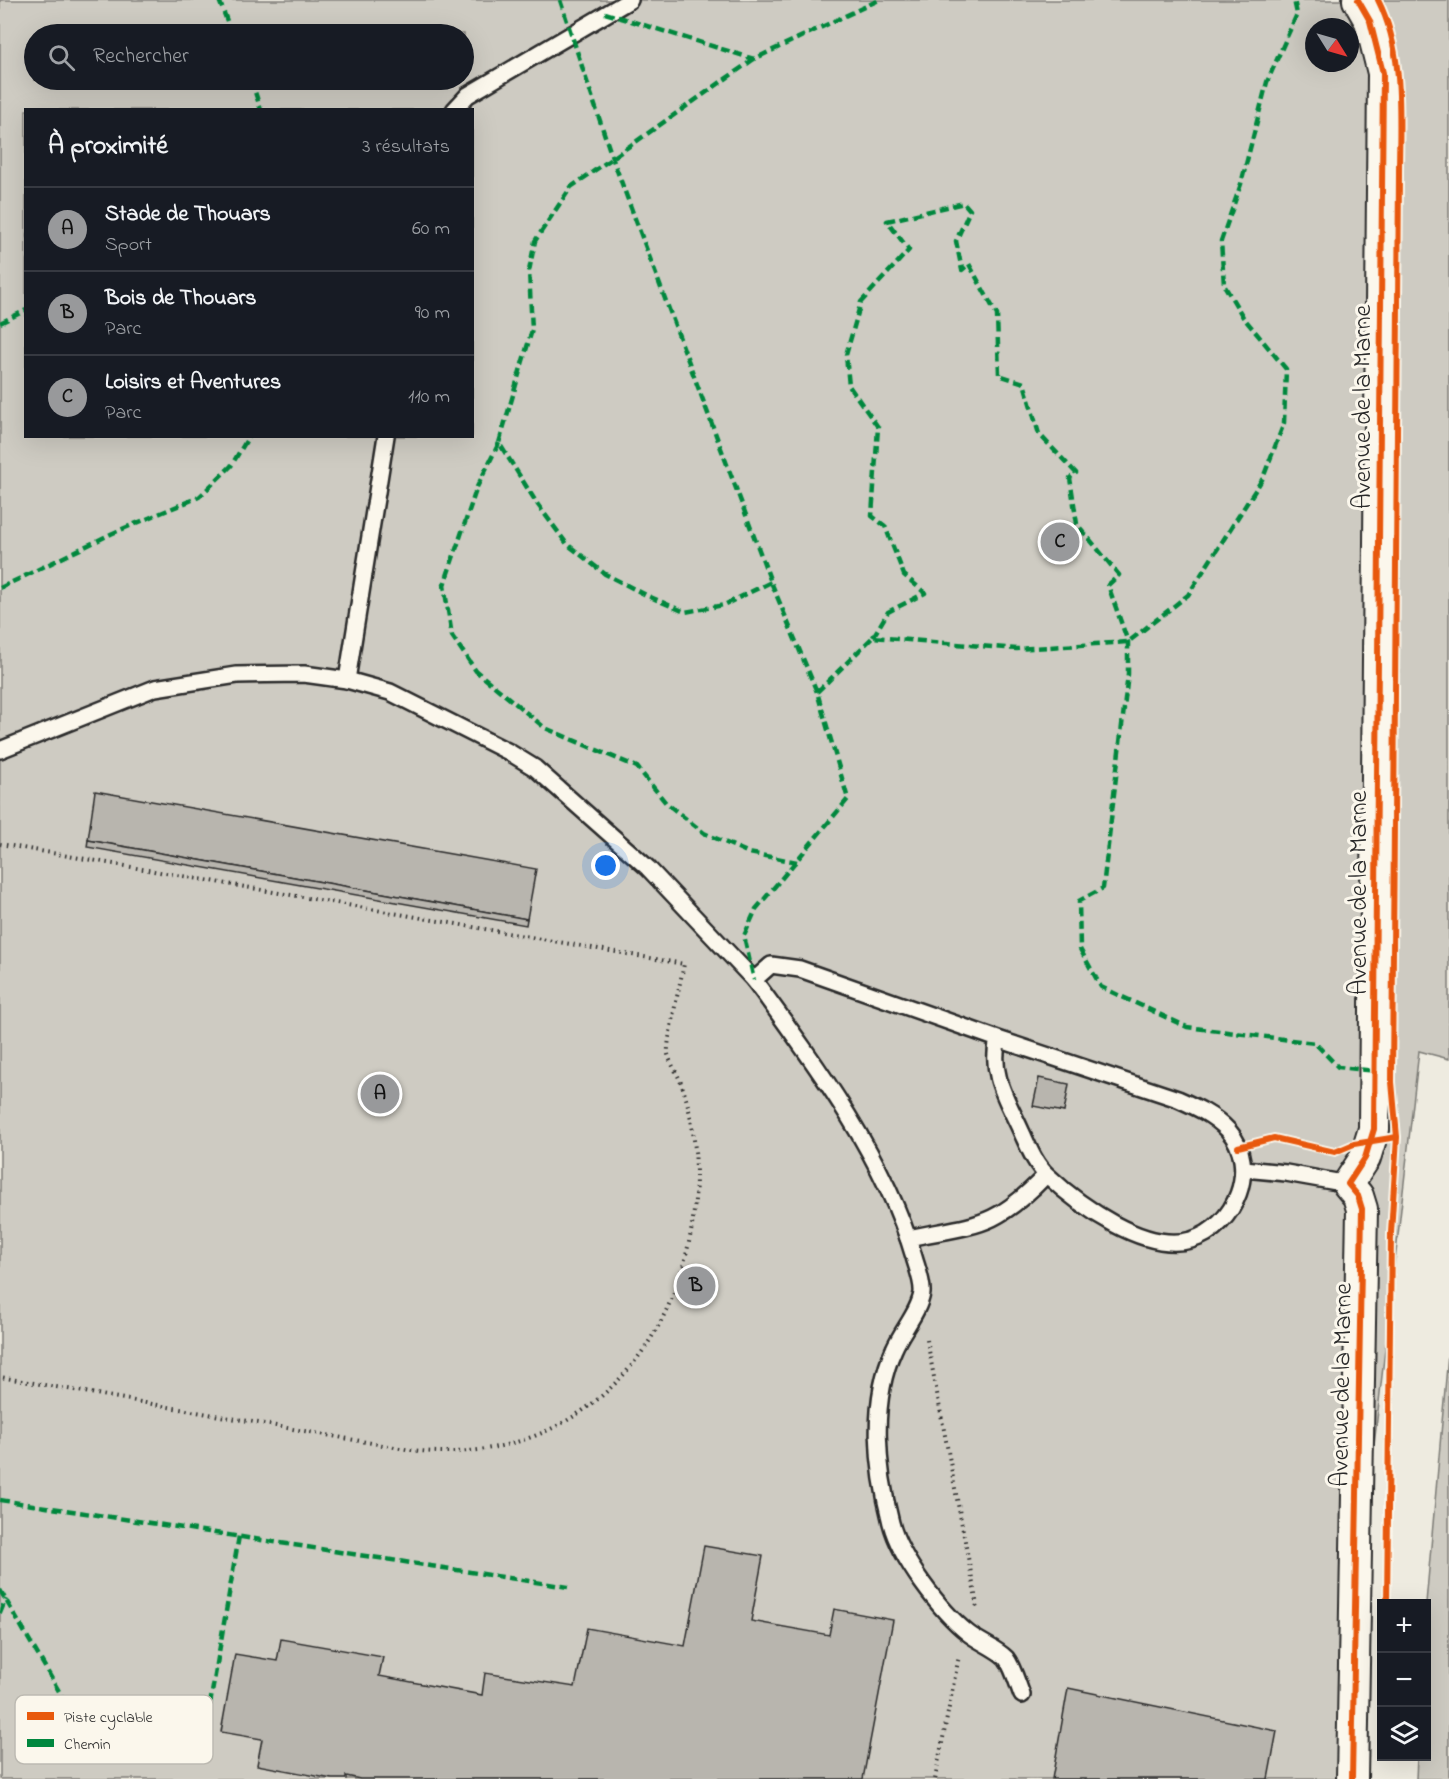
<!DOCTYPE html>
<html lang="fr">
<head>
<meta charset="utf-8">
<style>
  body { margin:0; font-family:"Indie Flower",sans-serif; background:#242831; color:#f1f3f6 }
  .controls { position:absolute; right:18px; bottom:18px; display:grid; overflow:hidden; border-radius:0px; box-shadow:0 6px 24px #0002 }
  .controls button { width:54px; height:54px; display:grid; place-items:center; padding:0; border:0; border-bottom:2px solid #363941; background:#171b24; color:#f1f3f6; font:30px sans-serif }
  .compass { position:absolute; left:1305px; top:18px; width:54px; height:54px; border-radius:50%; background:#171b24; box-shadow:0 6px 24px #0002; rotate:127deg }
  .you { position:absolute; left:606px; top:866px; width:21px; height:21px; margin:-15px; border:4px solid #fff; border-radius:50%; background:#1a73e8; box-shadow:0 0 0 9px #1a73e833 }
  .badge { display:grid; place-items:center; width:39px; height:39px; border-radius:50%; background:#98999b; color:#111; font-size:20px; font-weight:700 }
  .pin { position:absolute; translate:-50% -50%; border:3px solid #fff; box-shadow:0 2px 6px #0006 }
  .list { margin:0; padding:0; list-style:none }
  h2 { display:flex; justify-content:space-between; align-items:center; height:78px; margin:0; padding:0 24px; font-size:26px }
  h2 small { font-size:20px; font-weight:400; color:#9ea1a6 }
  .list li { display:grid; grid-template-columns:39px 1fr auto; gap:18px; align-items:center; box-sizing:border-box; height:84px; padding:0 24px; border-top:2px solid #363941 }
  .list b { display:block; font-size:22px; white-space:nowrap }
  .list p { margin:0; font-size:20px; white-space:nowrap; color:#9ea1a6 }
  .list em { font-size:20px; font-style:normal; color:#9ea1a6 }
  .icon { flex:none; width:33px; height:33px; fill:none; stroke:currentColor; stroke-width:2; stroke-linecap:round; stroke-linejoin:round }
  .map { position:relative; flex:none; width:1449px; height:1779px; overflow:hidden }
  .search { position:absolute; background:#171b24; box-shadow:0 6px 24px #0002; left:24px; top:24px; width:450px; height:66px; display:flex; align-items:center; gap:15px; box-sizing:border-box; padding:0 21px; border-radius:33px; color:#9ea1a6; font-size:22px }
  .panel { position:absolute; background:#171b24; box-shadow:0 6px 24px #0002; left:24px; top:108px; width:450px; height:330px; border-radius:0px }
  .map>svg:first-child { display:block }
</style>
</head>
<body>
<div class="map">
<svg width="1449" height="1779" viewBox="0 0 1449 1779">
  <rect width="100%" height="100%" fill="#eeebe0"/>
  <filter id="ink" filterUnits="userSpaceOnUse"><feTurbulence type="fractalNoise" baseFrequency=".0167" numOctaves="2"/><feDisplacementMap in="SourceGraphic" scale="12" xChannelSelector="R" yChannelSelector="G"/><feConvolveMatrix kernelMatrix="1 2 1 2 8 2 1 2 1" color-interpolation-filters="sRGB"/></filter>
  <g filter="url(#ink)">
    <g fill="#cecbc2" stroke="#7c7b76" stroke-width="1.5" fill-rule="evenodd">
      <path d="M0,0H1449V1059L1419,1051L1336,1779H0ZM1314,27H1350V63H1314ZM34,34H464V80H34ZM26,110H472V436H26Z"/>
      <path d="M1449,1344V1779H1416L1417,1757L1426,1756V1603Z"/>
    </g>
    <g fill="#b8b5ae" stroke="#2b2b2b" stroke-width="1.5">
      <path d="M95,791L536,869L527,919L88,840Z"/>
      <path d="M88,840L527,919L526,925L87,847Z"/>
      <path d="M1039,1078L1069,1084L1064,1112L1033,1106Z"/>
      <path d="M704,1546L763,1556L751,1621L829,1635L834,1609L893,1620L863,1779H360L346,1776V1779H332L257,1765L262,1739L221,1732L235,1654L277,1661L281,1639L383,1657L379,1676L482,1695L485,1673L575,1687L587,1628L685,1646Z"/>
      <path d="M1068,1688L1277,1731L1268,1779H1052Z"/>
    </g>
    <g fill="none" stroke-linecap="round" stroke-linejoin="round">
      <defs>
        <g id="service">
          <path d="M454,110L468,95L630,0"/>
          <path d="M347,680L386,436"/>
          <path d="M0,750L155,688L237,675L304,674L347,680L390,692L509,752L535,768L648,868L754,980L771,965L800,969L998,1039L1178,1099C1196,1107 1214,1115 1228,1130C1260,1166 1236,1227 1191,1240C1145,1253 1080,1206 1047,1175C1035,1164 1029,1148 1022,1133C1008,1101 989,1075 998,1039"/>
          <path d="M754,980C815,1063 885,1157 914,1257C917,1268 923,1282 922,1293C919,1312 902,1330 894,1349C870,1402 877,1469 891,1523C900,1558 940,1611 968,1633C979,1642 996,1648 1006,1658C1013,1667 1018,1685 1022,1695"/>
          <path d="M1244,1169L1286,1173L1348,1184"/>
          <path d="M908,1238C978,1224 994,1229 1046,1175"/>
        </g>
        <path id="minor" d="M1352,1779L1362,1209L1358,1196L1348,1184L1365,1158L1374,1129L1383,73L1370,21L1358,0"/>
      </defs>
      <use href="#service" stroke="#2b2b2b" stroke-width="20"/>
      <use href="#minor" stroke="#2b2b2b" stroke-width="34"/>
      <g stroke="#2b2b2b" stroke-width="4" stroke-dasharray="1.5 4.5" stroke-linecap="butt">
        <path d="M0,844L684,964C681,980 666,1042 668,1054C670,1063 678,1074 681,1083C692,1113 696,1145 696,1177C694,1340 581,1470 411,1450L0,1377"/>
        <path d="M927,1340L977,1605L975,1609"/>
        <path d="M935,1779L959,1656"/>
      </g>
      <use href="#service" stroke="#fbf7ec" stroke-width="15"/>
      <use href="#minor" stroke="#fbf7ec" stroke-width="30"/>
      <g stroke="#00873e" stroke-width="4.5" stroke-dasharray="9 4.5" stroke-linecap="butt">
        <path d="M219,0L232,34"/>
        <path d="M560,0L612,157L771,582L817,692L848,799L756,909L744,936L754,980"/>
        <path d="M605,13L754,59L879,0"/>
        <path d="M754,59L571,187L535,241L529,271L532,330L499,443L538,505L567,544L605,574L648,596L685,612L724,605L771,582"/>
        <path d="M251,80L261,110"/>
        <path d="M0,323L26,310"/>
        <path d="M499,443L477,487L444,585L452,636L476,671L545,728L637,767L666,803L704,833L749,853L797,862"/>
        <path d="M0,588L113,533L199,497L231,466L249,436"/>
        <path d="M873,637L888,612L925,593L904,575L885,526L872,516L878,427L849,386L846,355L861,302L909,250L887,221L964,203L970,210L956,241L962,270L969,264L997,315L999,375L1024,383L1039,434L1076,473L1070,478L1077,524L1119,575L1108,585L1128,642V674L1103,888L1079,901L1080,949L1101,987L1187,1027L1315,1043L1338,1067L1376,1071"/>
        <path d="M817,692L873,637L1017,649L1128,642L1188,595L1263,478L1284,423L1286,369L1243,317L1224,285L1221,241L1241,184L1267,82L1297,14L1294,0"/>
        <path d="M0,1500L568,1587"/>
        <path d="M0,1590L70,1710L204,1739L239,1536"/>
        <path d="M0,1613L6,1599"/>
      </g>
      <defs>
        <g id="cycleway">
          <path d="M1378,0C1405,54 1399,116 1399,175L1392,1082L1397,1137L1391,1233L1387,1604"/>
          <path d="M1238,1147L1274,1138L1335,1152L1354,1144L1397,1137"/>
          <path d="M1352,1779L1362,1209L1358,1196L1348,1184L1365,1158L1374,1129L1383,73L1370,21L1358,0"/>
        </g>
      </defs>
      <use href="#cycleway" stroke="#fbf7ec" stroke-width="10"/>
      <use href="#cycleway" stroke="#e8590c" stroke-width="6"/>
    </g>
  </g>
  <g text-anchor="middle" stroke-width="6" stroke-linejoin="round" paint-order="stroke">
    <g font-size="26" fill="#2b2b2b" stroke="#fbf7ec">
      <text transform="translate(1361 407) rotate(-90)" y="9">Avenue de la Marne</text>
      <text transform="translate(1357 893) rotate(-90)" y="9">Avenue de la Marne</text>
      <text transform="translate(1340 1385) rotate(-89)" y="9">Avenue de la Marne</text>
    </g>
  </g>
  <rect x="15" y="1695" width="198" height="69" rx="9" fill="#fbf7ec" stroke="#bdbab2" stroke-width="1.5"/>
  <rect x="27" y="1712" width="27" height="8" fill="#e8590c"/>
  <rect x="27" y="1739" width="27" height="8" fill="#00873e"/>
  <g font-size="16" fill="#2b2b2b">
    <text x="64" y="1722">Piste cyclable</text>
    <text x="64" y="1749">Chemin</text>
  </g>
</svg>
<div class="controls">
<button>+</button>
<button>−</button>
<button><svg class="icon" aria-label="layers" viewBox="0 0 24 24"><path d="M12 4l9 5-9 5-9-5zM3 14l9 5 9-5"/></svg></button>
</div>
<svg class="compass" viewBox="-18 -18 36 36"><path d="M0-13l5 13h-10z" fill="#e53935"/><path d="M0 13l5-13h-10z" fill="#9ea1a6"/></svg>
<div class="you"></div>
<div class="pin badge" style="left:380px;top:1094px">A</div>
<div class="pin badge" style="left:696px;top:1286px">B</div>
<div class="pin badge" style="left:1060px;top:542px">C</div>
<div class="search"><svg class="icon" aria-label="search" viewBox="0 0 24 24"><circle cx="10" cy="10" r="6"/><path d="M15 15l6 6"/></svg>Rechercher</div>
<section class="panel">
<h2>À proximité<small>3 résultats</small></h2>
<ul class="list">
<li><span class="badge">A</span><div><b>Stade de Thouars</b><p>Sport</p></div><em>60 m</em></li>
<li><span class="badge">B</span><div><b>Bois de Thouars</b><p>Parc</p></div><em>90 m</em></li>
<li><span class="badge">C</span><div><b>Loisirs et Aventures</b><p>Parc</p></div><em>110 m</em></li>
</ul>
</section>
</div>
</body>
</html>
